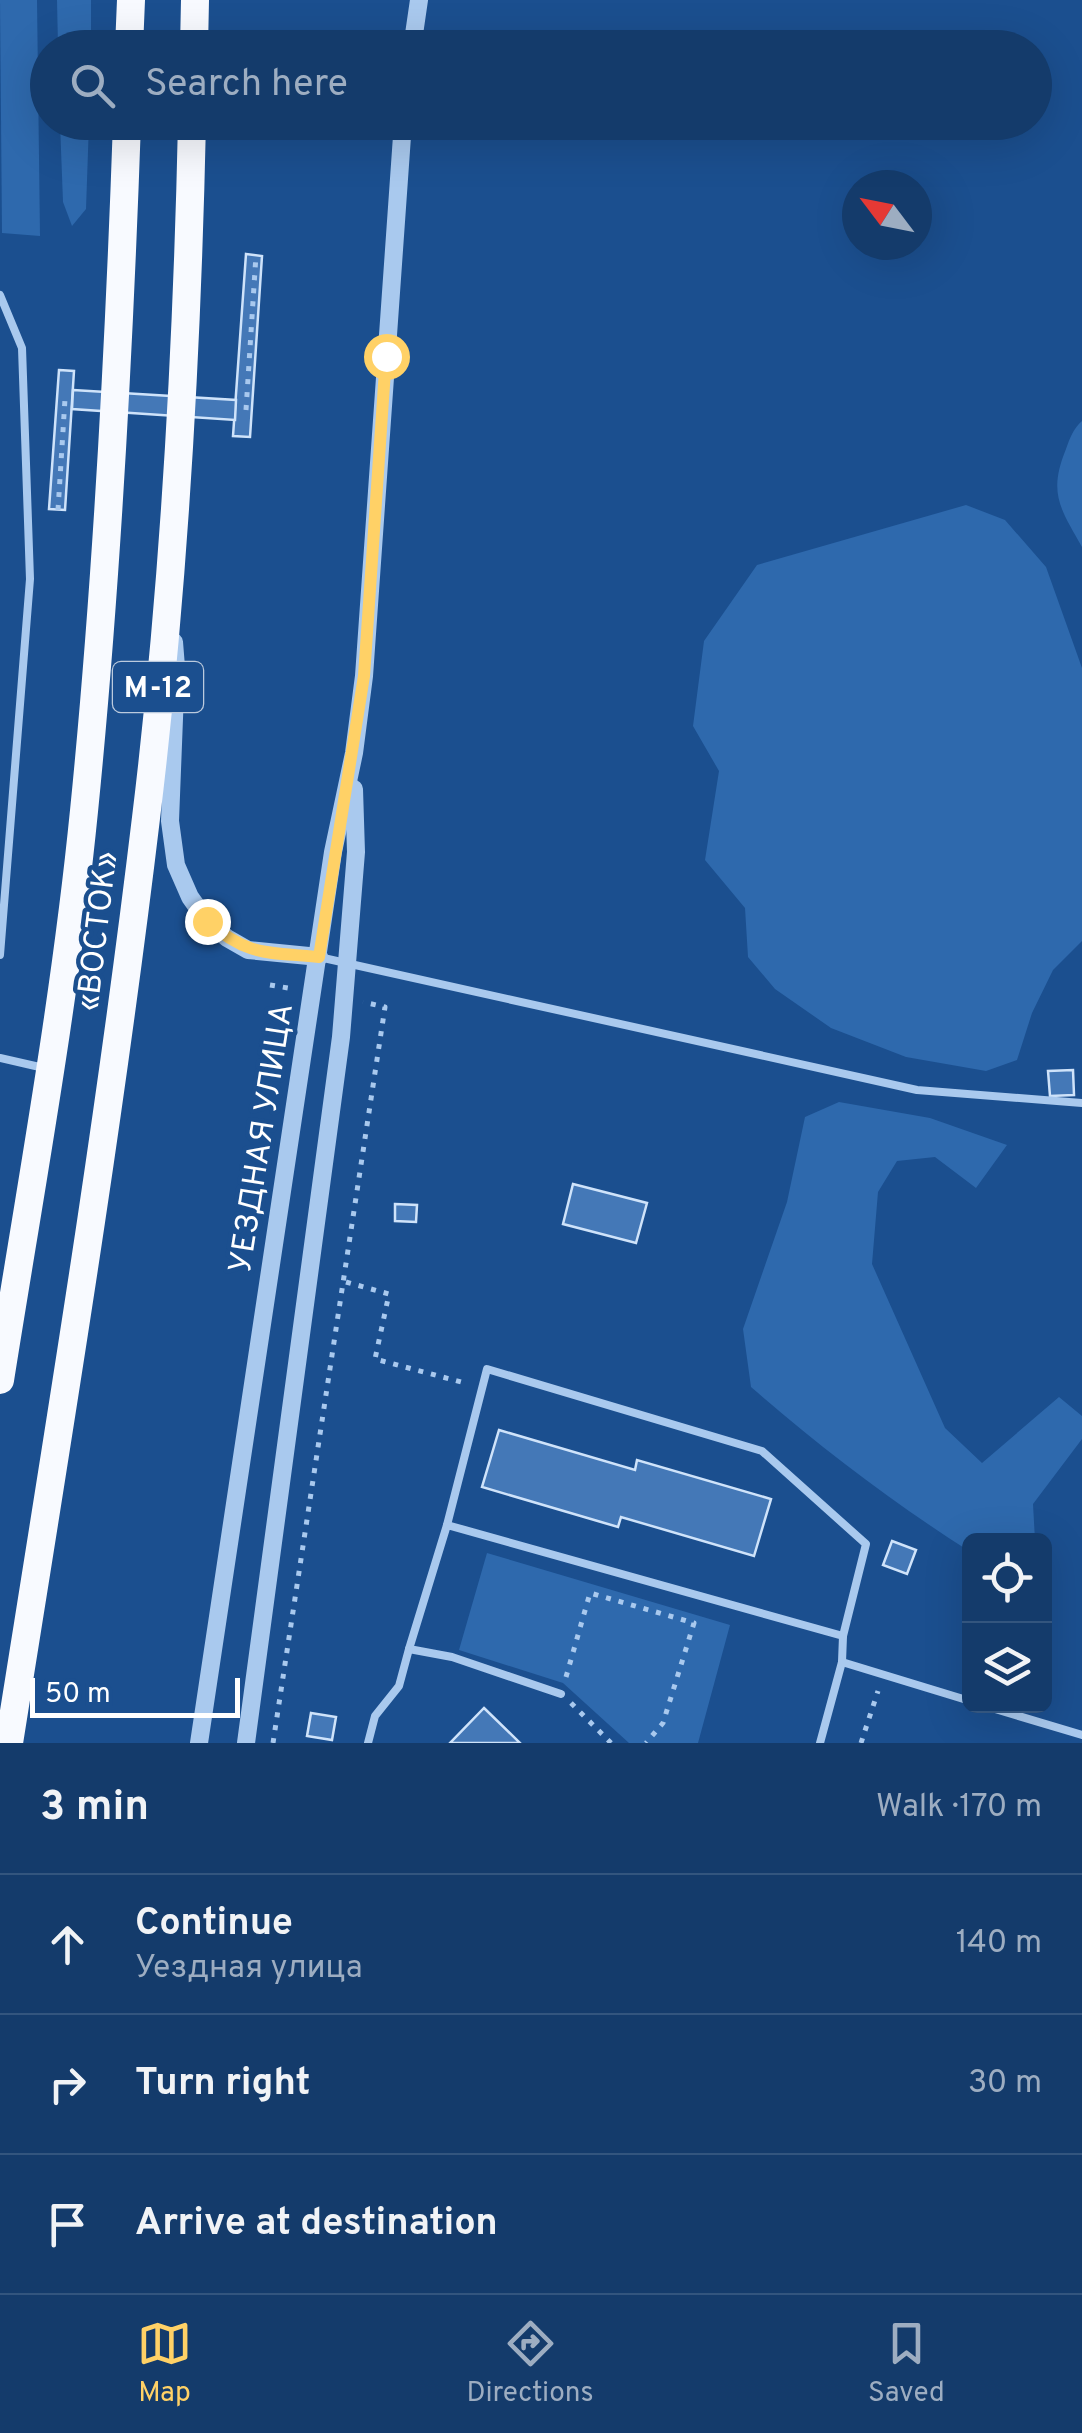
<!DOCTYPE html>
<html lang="en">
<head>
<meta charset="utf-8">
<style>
  body { margin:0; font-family:Overpass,sans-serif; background:#1d4271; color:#f1f3f6 }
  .controls { position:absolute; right:30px; bottom:30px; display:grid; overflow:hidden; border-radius:15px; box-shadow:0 10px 40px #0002 }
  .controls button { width:90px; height:90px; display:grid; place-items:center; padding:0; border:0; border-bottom:2px solid #33557e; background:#143b6b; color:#f1f3f6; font:50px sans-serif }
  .compass { position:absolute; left:842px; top:170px; width:90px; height:90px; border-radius:50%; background:#143b6b; box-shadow:0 10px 40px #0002; rotate:302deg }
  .scale { position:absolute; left:30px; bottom:25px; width:210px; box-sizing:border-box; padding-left:10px; border:5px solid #fff; border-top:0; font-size:28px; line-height:35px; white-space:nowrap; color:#fff; -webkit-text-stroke:8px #1b4f8f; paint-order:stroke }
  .stop { position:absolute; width:30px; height:30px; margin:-22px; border:8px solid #ffd166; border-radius:50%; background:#fff }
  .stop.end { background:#ffd166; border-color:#fff; box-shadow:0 2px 10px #0008 }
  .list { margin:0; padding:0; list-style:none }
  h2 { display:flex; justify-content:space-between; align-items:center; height:130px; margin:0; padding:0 40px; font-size:42px }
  h2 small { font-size:32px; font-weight:400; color:#9dadc1 }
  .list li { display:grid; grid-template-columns:65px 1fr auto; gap:30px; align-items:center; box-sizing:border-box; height:140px; padding:0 40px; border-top:2px solid #33557e }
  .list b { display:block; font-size:38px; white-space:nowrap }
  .list p { margin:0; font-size:32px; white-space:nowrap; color:#9dadc1 }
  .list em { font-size:32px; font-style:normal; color:#9dadc1 }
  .icon { flex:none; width:55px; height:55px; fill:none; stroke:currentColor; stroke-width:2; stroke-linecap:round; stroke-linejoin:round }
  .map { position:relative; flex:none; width:1082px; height:1743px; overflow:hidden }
  .search { position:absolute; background:#143b6b; box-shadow:0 10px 40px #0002; left:30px; right:30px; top:30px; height:110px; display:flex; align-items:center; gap:25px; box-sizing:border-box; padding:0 35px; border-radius:55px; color:#9dadc1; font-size:38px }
  .sheet { height:550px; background:#143b6b }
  nav { display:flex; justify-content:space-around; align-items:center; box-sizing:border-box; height:140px; border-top:2px solid #33557e; background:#143b6b; font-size:28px; color:#9dadc1 }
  nav a { display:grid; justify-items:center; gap:5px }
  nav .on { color:#ffd166 }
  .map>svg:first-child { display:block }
</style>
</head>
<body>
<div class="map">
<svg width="1082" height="1743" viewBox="0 0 1082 1743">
  <rect width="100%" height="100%" fill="#1b4f8f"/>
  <g fill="#2e69ad">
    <path d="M0,0H37L40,236L2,233Z"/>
    <path d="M57,0H91V47H58Z"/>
    <path d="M60,123H89L86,209L72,226L63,202Z"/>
    <path d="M1082,421V547C1060,508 1048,493 1066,449C1070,438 1073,429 1082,421Z"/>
    <path d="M966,505L1005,520L1046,567L1082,668V941L1053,970L1032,1013L1017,1060L986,1071L906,1057L831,1028L775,989L748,957L745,908L705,860L719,771L693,726L704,641L757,565Z"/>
    <path d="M839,1102L930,1118L1007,1145L976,1188L935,1157L897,1161L878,1192L872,1264L945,1428L982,1463L1059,1397L1082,1416V1439L1033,1504L1035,1540H970L969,1551C892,1502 820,1447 751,1387L743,1329L787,1202L805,1117Z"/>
    <path d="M487,1553L730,1625L698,1743H629L563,1683L459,1650Z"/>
  </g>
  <g fill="#4478b7" stroke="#cfe3fa" stroke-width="2.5">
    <path d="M246,254L262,256L250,437L233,436Z"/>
    <path d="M59,370L74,371L65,510L49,509Z"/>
    <path d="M73,390L236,400L235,420L72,409Z"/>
    <path d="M1073,1070L1074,1095L1050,1096L1048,1071Z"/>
    <path d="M573,1184L647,1203L636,1243L563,1224Z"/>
    <path d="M395,1204L417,1205L416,1222L395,1221Z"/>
    <path d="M499,1430L635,1470L637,1460L771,1499L754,1556L621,1517L618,1527L482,1487Z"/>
    <path d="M892,1541L916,1550L907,1574L883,1565Z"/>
    <path d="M484,1708L520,1743H450Z"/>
    <path d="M311,1713L336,1717L332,1740L307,1736Z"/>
  </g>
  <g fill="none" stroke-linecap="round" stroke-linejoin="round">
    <g stroke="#a9c9ee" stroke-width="5" stroke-dasharray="5 8" stroke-linecap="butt">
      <path d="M246,410L256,255"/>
      <path d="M58,510L65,399"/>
      <path d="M270,985L294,989"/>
      <path d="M346,1282L389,1294L375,1359L465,1383"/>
      <path d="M566,1677L590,1593L694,1623L663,1723L646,1743"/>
      <path d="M571,1703L611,1743"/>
      <path d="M273,1743L385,1007L363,1002"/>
      <path d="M861,1743L878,1691"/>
    </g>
    <g stroke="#a9c9ee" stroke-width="8">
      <path d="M0,295L22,348L30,579L0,955"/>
      <path d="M319,957L917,1090L1082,1103"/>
      <path d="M0,1058L44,1068"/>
      <path d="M447,1525L487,1369L762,1451L866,1544L843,1636"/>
      <path d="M842,1662L970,1701"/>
      <path d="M561,1694L452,1657L409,1649L447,1525L843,1636L842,1662L820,1743"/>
      <path d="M985,1706L1082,1735"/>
      <path d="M368,1743L375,1716L399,1686L409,1649"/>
    </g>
    <g stroke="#a9c9ee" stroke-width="18">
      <path d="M412,48L419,0"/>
      <path d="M174,642L176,667L170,821L176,865L190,897L207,921L227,938L248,950L319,957"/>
      <path d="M199,1743L333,852L354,753L364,676L403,122"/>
      <path d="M246,1743L341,1037L356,852L354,789"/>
    </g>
    <g stroke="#f8faff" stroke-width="28">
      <path d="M129,48L131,0"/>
      <path d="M194,48L195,0"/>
      <path d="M0,1380C30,1191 65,1002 84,811C107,582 119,352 127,122"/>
      <path d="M9,1743C58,1435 109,1128 146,818C174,588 187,354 192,122"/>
    </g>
  </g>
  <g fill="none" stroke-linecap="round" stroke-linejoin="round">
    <path stroke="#ffd166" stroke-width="12" d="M207,921C248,957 268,952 319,957L364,676L386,356"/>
  </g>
  <g text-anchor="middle" stroke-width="9" stroke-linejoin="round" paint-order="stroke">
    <rect fill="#1b4f8f" stroke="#bbcadd" stroke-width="2.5" x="113" y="662" width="90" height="50" rx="8"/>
    <g font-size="30" font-weight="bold" fill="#fff">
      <text x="158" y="697">М-12</text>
    </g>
    <g font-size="32" fill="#fff" stroke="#1b4f8f">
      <text transform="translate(96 931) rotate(-83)" y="11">«ВОСТОК»</text>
      <text transform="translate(260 1138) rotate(-81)" y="11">УЕЗДНАЯ УЛИЦА</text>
    </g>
  </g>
</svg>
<div class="controls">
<button><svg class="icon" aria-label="locate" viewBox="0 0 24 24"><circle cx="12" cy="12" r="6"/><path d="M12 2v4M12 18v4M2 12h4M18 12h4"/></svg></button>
<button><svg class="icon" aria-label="layers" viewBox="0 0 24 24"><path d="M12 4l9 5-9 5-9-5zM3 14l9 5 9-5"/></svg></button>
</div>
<svg class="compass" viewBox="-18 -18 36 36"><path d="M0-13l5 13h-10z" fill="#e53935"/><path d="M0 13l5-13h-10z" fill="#9dadc1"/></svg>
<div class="scale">50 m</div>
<div class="stop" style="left:386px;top:356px"></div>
<div class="stop end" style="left:207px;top:921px"></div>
<div class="search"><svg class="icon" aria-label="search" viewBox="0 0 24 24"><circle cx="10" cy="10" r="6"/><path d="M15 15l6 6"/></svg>Search here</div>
</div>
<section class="sheet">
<h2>3 min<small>Walk · 170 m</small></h2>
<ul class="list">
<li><svg class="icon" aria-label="ahead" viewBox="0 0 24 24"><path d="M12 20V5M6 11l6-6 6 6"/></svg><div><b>Continue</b><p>Уездная улица</p></div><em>140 m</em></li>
<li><svg class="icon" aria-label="right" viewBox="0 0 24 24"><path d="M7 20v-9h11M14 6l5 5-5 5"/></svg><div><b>Turn right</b></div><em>30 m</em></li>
<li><svg class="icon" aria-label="arrive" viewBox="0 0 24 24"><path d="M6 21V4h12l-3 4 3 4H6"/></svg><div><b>Arrive at destination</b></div></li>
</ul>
</section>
<nav>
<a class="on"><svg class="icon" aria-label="map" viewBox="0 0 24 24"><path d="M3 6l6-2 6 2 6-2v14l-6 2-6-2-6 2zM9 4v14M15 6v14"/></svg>Map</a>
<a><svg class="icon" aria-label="directions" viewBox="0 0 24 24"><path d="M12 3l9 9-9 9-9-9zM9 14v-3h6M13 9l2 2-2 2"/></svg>Directions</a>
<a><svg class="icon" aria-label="saved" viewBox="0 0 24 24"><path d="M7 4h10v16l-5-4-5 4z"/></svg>Saved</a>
</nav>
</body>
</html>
